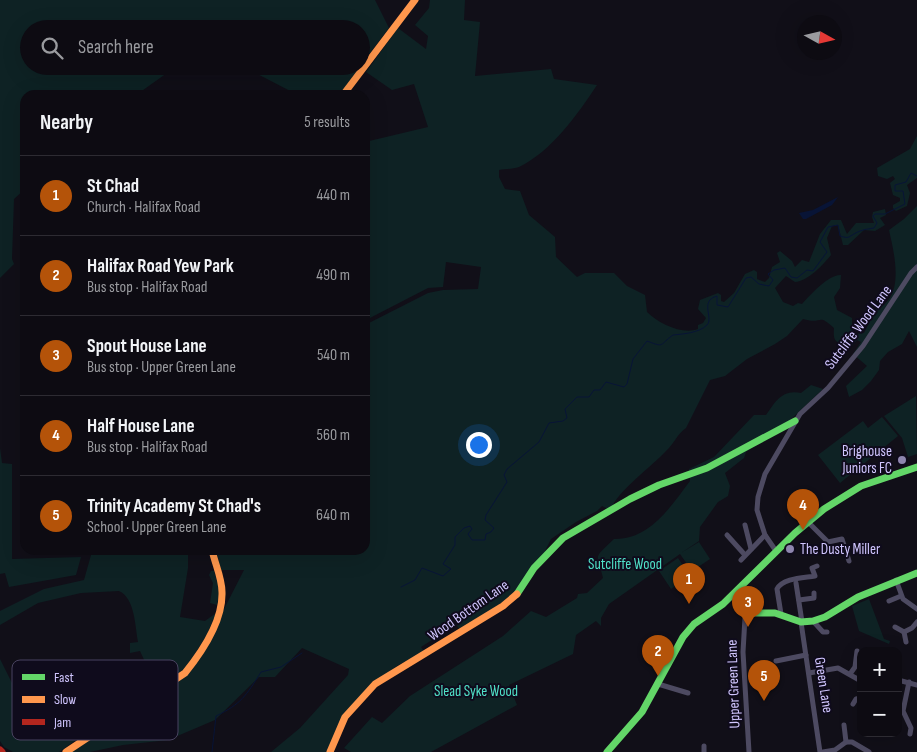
<!DOCTYPE html>
<html lang="en">
<head>
<meta charset="utf-8">
<style>
  body { margin:0; font-family:"Sofia Sans Condensed",sans-serif; background:#16141b; color:#f1f3f6 }
  .controls { position:absolute; right:15px; bottom:15px; display:grid; overflow:hidden; border-radius:10px; box-shadow:0 5px 20px #0002 }
  .controls button { width:45px; height:45px; display:grid; place-items:center; padding:0; border:0; border-bottom:1px solid #2d2b32; background:#0d0b12; color:#f1f3f6; font:25px sans-serif }
  .compass { position:absolute; left:797px; top:15px; width:45px; height:45px; border-radius:50%; background:#0d0b12; box-shadow:0 5px 20px #0002; rotate:98deg }
  .you { position:absolute; left:478px; top:444px; width:18px; height:18px; margin:-12px; border:4px solid #fff; border-radius:50%; background:#1a73e8; box-shadow:0 0 0 8px #1a73e833 }
  .badge { display:grid; place-items:center; width:32px; height:32px; border-radius:50%; background:#b45309; color:#fff; font-size:16px; font-weight:700 }
  .pin { position:absolute; translate:-50% -41px; filter:drop-shadow(0 1px 2px #0008) }
  .pin::after { content:''; position:absolute; top:26px; width:18px; height:15px; background:inherit; clip-path:polygon(0 0,100% 0,50% 100%) }
  .list { margin:0; padding:0; list-style:none }
  h2 { display:flex; justify-content:space-between; align-items:center; height:65px; margin:0; padding:0 20px; font-size:21px }
  h2 small { font-size:16px; font-weight:400; color:#9a9b9f }
  .list li { display:grid; grid-template-columns:32px 1fr auto; gap:15px; align-items:center; box-sizing:border-box; height:80px; padding:0 20px; border-top:1px solid #2d2b32 }
  .list b { display:block; font-size:19px; white-space:nowrap }
  .list p { margin:0; font-size:16px; white-space:nowrap; color:#9a9b9f }
  .list em { font-size:16px; font-style:normal; color:#9a9b9f }
  .icon { flex:none; width:28px; height:28px; fill:none; stroke:currentColor; stroke-width:2; stroke-linecap:round; stroke-linejoin:round }
  .map { position:relative; flex:none; width:917px; height:752px; overflow:hidden }
  .search { position:absolute; background:#0d0b12; box-shadow:0 5px 20px #0002; left:20px; top:20px; width:350px; height:55px; display:flex; align-items:center; gap:12px; box-sizing:border-box; padding:0 18px; border-radius:28px; color:#9a9b9f; font-size:19px }
  .panel { position:absolute; background:#0d0b12; box-shadow:0 5px 20px #0002; left:20px; top:90px; width:350px; height:465px; border-radius:15px }
  .map>svg:first-child { display:block }
</style>
</head>
<body>
<div class="map">
<svg width="917" height="752" viewBox="0 0 917 752">
  <rect width="100%" height="100%" fill="#110f18"/>
  <g fill="#0e2224">
    <path d="M0,0H375L389,28L361,65V29H29V66H177L136,95H25V189L14,199L12,259L14,264L0,278Z"/>
    <path d="M430,0H465L464,20L480,22L475,76L551,69L554,79L597,85C578,114 551,152 519,167C513,169 505,169 499,170V177L505,189L520,191L529,215L555,237L556,257L577,277L585,273H614L627,286L645,295L647,312C659,324 683,335 698,329V325L703,323L706,318L698,309L700,300L718,293L721,295V301L724,302L734,293L745,274L754,270L757,272V279L765,282L769,278L772,267L780,262L777,253L780,251L792,261L795,267L802,260L809,262L820,234L831,220H841L847,234L856,223H874L872,217L873,212L885,209L886,215L880,218L885,225L875,231L864,230L848,245H843L838,225L832,226L827,238L831,255C823,265 808,281 795,282L786,276L775,288L783,302L793,306L798,303L802,304C810,295 829,274 841,275L840,288L834,297L837,310L852,318V330L857,334L864,333L876,309C906,298 894,253 889,230L904,219L917,206V347L909,331L902,344L888,352L880,361L879,370L871,381L862,390L849,397L846,386L867,366L853,354L861,342L857,340L852,346L845,347C835,340 833,342 834,328C817,312 823,325 803,319L787,336L775,344L747,359L725,376L710,380L686,428C677,434 674,444 666,451C650,468 623,487 612,506L608,509L602,506L597,511L576,522L551,539L544,553L518,589L497,607L460,630L452,619L431,633L435,638L421,647L425,653C416,658 406,660 397,666C365,687 346,718 328,752H271L300,728L348,675L349,669L302,648L275,677H259L215,720L168,740L123,745L90,752H71L158,695L200,656L244,570H221L216,550H365V325L428,293L443,290L478,289L481,267L446,262L443,287L428,288L366,320L365,142L428,127L414,84L392,90L366,72L398,28L426,49L428,36L415,25L429,8Z"/>
    <path d="M242,66H360L341,95H298Z"/>
    <path d="M917,136V178L907,185L910,193L907,206L896,211L893,208V205L900,201V198L893,195L890,183L895,179L893,176L887,179L878,176L877,168L910,149Z"/>
    <path d="M811,385L823,389L786,424L746,452L744,458L725,473L730,486L728,496L718,502L700,527L699,541L681,553L699,542L710,559L692,571L680,554L609,604L601,618V626L596,621L576,635L573,654L509,685L517,705L431,752H351L344,748L372,717L382,723L410,696L503,636L531,611L546,617L577,598L578,594L587,593L603,578C597,552 592,560 614,539C650,540 671,506 690,481L689,469L714,457L754,415H766C775,403 781,389 801,393Z"/>
    <path d="M916,396L917,454L908,457L902,438L884,416Z"/>
    <path d="M882,417L898,436L840,483L818,455L863,421L868,428Z"/>
    <path d="M0,448L2,463L12,464V559L81,557L76,575L9,587L5,573L0,574Z"/>
    <path d="M98,550H188V568L180,617L205,621L216,613L207,635L185,669L128,707L124,706L59,752H13L4,747L0,741V659L13,685L35,711L123,663L129,677L147,666L140,651L130,653V643L138,642C135,626 135,598 119,591L81,593L38,603L0,625V611L44,589L84,580L91,555Z"/>
    <path d="M678,558L690,576L671,589L659,571Z"/>
    <path d="M211,571H214L220,591L217,605L210,603L213,583L209,575Z"/>
    <path d="M869,599L884,639L890,641L889,644L859,631L852,606Z"/>
  </g>
  <path fill="#081436" d="M838,197L832,205L806,219H803L799,213L813,210Z"/>
  <g fill="none" stroke-linecap="round" stroke-linejoin="round">
    <g stroke="#081436" stroke-width="1">
      <path d="M401,587L415,580L422,568L443,576L451,569L443,564L455,545V537L464,528L470,526L472,529L468,534L472,540H485L486,534L491,532L494,528L485,520L486,515L507,482L504,475L507,469L539,442L549,423L563,421L567,418L565,409L577,397H589L594,390H600L606,382L624,387L627,384L633,359L647,341C665,348 659,345 673,335C683,334 699,333 707,325C714,318 699,301 717,296V305L728,307L746,278L751,277L759,284L769,286L773,280L768,274L774,270L785,268L791,277L797,278L807,270L813,271L827,252L820,242L828,227L838,225L840,236C844,237 846,238 849,237C860,230 862,230 874,228L877,223L873,216L875,214H885L905,204L903,191H895V185L906,182L911,173L917,176"/>
      <path d="M212,752L216,716C241,704 246,696 261,672L281,667L302,653"/>
    </g>
    <g stroke="#4d4a61" stroke-width="5">
      <path d="M808,522L828,542L842,539L849,561"/>
      <path d="M745,525L751,549"/>
      <path d="M727,535L745,555"/>
      <path d="M776,551L765,535L757,510L758,497L765,474L800,414L828,388L863,346L911,273L917,267"/>
      <path d="M741,560L765,535"/>
      <path d="M896,580L903,599L917,609"/>
      <path d="M796,583L802,622"/>
      <path d="M741,587L746,600L743,652L749,752"/>
      <path d="M799,600L814,598V593"/>
      <path d="M889,601L901,596"/>
      <path d="M781,614L777,589C783,578 803,578 815,576L812,568L817,566"/>
      <path d="M813,621L823,632H827"/>
      <path d="M801,622L820,752"/>
      <path d="M895,627L904,632L912,628L917,622"/>
      <path d="M904,632L906,642"/>
      <path d="M776,661L806,655"/>
      <path d="M809,673L838,668L861,681"/>
      <path d="M850,674L855,667L857,651"/>
      <path d="M898,680L917,685"/>
      <path d="M909,682L903,711L911,728L910,734"/>
      <path d="M658,684L688,693"/>
      <path d="M853,704L856,699L861,698"/>
      <path d="M844,725L846,742"/>
      <path d="M704,752V746"/>
      <path d="M823,752L835,750L846,742H852L869,752"/>
    </g>
    <g stroke="#63d668" stroke-width="7">
      <path d="M517,594L534,568L563,538L630,499L659,485L707,468L795,421"/>
      <path d="M745,613H775L801,622L813,621L825,617L858,597L917,573"/>
      <path d="M607,752L642,712L683,637L694,624L723,604L795,533L824,509L861,486L917,467"/>
    </g>
    <g stroke="#ff974d" stroke-width="7">
      <path d="M343,95L415,0"/>
      <path d="M66,752L185,673C202,652 223,620 222,592C222,578 215,564 212,550"/>
      <path d="M330,752L345,717L375,684L503,606L517,594"/>
    </g>
    <path stroke="#b3261e" stroke-width="7" d="M0,750L2,752"/>
  </g>
  <g fill="#8e86ae" stroke="#0f0b1c" stroke-width="2">
    <circle cx="902" cy="460" r="5"/>
    <circle cx="790" cy="549" r="5"/>
  </g>
  <g text-anchor="middle" stroke-width="4" stroke-linejoin="round" paint-order="stroke">
    <g font-size="15" fill="#d1c6ff" stroke="#0f0b1c">
      <text transform="translate(858 327) rotate(-53)" y="5">Sutcliffe Wood Lane</text>
      <text transform="translate(468 610) rotate(-35)" y="5">Wood Bottom Lane</text>
      <text transform="translate(733 684) rotate(-92)" y="5">Upper Green Lane</text>
      <text transform="translate(824 685) rotate(81)" y="5">Green Lane</text>
    </g>
    <g font-size="15" fill="#d1c6ff" stroke="#0f0b1c" text-anchor="end">
      <text x="892" y="456">Brighouse<tspan x="892" dy="17">Juniors FC</tspan></text>
      <text x="800" y="554" text-anchor="start">The Dusty Miller</text>
    </g>
    <g font-size="15" fill="#50e1c8" stroke="#0f0b1c">
      <text x="625" y="569">Sutcliffe Wood</text>
      <text x="476" y="696">Slead Syke Wood</text>
    </g>
  </g>
  <rect x="12" y="660" width="166" height="80" rx="8" fill="#0f0b1c" stroke="#494360" stroke-width="1"/>
  <rect x="22" y="674" width="23" height="6" fill="#63d668"/>
  <rect x="22" y="696" width="23" height="7" fill="#ff974d"/>
  <rect x="22" y="719" width="23" height="6" fill="#b3261e"/>
  <g font-size="14" fill="#d1c6ff">
    <text x="54" y="682">Fast</text>
    <text x="54" y="704">Slow</text>
    <text x="54" y="727">Jam</text>
  </g>
</svg>
<div class="controls">
<button>+</button>
<button>−</button>
</div>
<svg class="compass" viewBox="-18 -18 36 36"><path d="M0-13l5 13h-10z" fill="#e53935"/><path d="M0 13l5-13h-10z" fill="#9a9b9f"/></svg>
<div class="you"></div>
<div class="pin badge" style="left:689px;top:604px">1</div>
<div class="pin badge" style="left:658px;top:676px">2</div>
<div class="pin badge" style="left:748px;top:627px">3</div>
<div class="pin badge" style="left:803px;top:530px">4</div>
<div class="pin badge" style="left:764px;top:701px">5</div>
<div class="search"><svg class="icon" aria-label="search" viewBox="0 0 24 24"><circle cx="10" cy="10" r="6"/><path d="M15 15l6 6"/></svg>Search here</div>
<section class="panel">
<h2>Nearby<small>5 results</small></h2>
<ul class="list">
<li><span class="badge">1</span><div><b>St Chad</b><p>Church · Halifax Road</p></div><em>440 m</em></li>
<li><span class="badge">2</span><div><b>Halifax Road Yew Park</b><p>Bus stop · Halifax Road</p></div><em>490 m</em></li>
<li><span class="badge">3</span><div><b>Spout House Lane</b><p>Bus stop · Upper Green Lane</p></div><em>540 m</em></li>
<li><span class="badge">4</span><div><b>Half House Lane</b><p>Bus stop · Halifax Road</p></div><em>560 m</em></li>
<li><span class="badge">5</span><div><b>Trinity Academy St Chad's</b><p>School · Upper Green Lane</p></div><em>640 m</em></li>
</ul>
</section>
</div>
</body>
</html>
